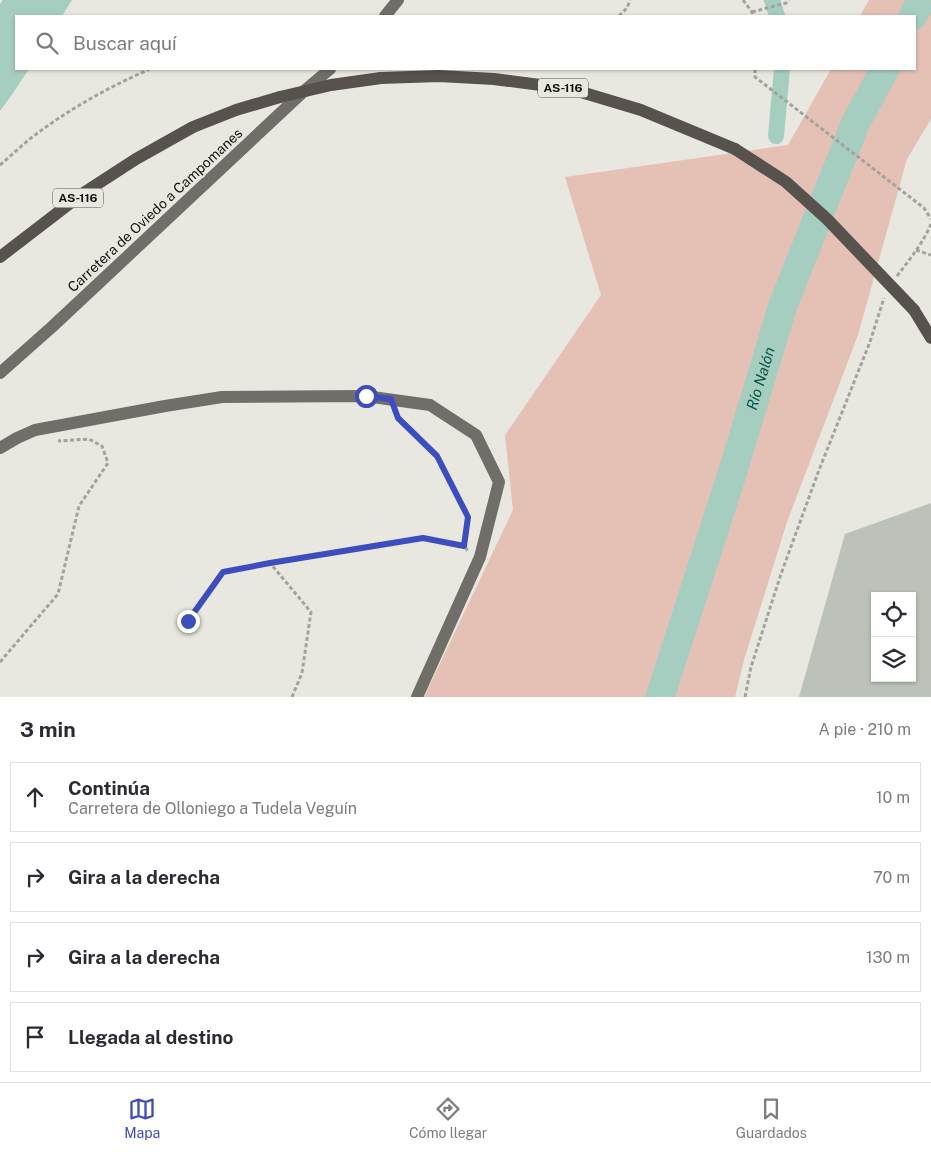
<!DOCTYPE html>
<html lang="es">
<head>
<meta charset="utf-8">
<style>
  body { margin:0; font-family:"Public Sans",sans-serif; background:#f7f7f7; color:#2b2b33 }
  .controls { position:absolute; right:15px; bottom:15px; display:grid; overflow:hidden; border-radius:0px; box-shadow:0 1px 4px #0004 }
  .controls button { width:45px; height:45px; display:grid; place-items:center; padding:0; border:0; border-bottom:1px solid #e1e1e2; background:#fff; color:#2b2b33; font:25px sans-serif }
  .stop { position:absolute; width:15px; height:15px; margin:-11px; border:4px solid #3d4cbf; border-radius:50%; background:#fff }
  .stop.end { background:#3d4cbf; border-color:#fff; box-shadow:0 1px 5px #0008 }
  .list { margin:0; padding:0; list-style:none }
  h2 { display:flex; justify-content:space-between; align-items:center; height:65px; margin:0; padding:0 20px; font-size:21px }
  h2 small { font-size:16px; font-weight:400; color:#7c7c81 }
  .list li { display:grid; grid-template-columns:32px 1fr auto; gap:15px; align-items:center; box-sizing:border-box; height:70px; margin:0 10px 10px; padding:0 10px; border:1px solid #e1e1e2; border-radius:0px }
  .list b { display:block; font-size:19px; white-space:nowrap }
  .list p { margin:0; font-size:16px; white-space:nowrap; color:#7c7c81 }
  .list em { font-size:16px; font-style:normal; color:#7c7c81 }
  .icon { flex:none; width:28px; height:28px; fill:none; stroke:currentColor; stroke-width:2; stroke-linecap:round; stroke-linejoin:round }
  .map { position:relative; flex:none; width:931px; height:697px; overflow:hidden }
  .search { position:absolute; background:#fff; box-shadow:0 1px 4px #0004; left:15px; right:15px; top:15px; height:55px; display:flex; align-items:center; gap:12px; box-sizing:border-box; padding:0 18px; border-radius:0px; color:#7c7c81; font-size:19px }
  .sheet { height:385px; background:#fff }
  nav { display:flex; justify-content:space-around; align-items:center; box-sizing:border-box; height:70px; border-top:1px solid #e1e1e2; background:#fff; font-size:14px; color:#7c7c81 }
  nav a { display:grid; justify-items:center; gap:2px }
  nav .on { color:#3d4cbf }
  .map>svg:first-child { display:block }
</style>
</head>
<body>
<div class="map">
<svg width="931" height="697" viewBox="0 0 931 697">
  <rect width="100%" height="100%" fill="#e8e8e0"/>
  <path fill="#e5c0b5" d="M869,0H931V119L907,159L858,335L787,522L744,660L735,697H424L513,510L505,435L601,295L565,177L788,145L831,69H915V16H860Z"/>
  <path fill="#a6cec0" d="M3,0H72L62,16H16V69H29L11,96L0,111V4Z"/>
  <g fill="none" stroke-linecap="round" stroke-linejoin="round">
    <g stroke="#a6cec0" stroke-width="16">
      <path d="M772,0L777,16"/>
      <path d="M776,136L782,69"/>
    </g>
    <g stroke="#a6cec0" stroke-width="29">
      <path d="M913,16L922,0"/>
      <path id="s1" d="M660,697L732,474L783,305L856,122L885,69"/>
    </g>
  </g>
  <path fill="#bcc1ba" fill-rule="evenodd" d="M931,503V697H799L845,534ZM875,596H912V678H875Z"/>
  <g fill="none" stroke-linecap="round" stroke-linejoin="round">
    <g stroke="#a3a39d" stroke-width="3" stroke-dasharray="4 2.5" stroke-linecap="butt">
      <path d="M743,0L752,12V16"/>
      <path d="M752,12L786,3L789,0"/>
      <path d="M619,16L627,8L630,0"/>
      <path d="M755,69V77L924,208L931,219"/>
      <path d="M0,165C13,154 25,142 39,132C73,107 111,86 150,69"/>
      <path d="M916,250L931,255"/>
      <path d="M897,276C910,259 923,243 931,224"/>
      <path d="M396,413L398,419L437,456L468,517L465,546"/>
      <path d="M187,621L223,572L270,563"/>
      <path d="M0,662L58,594L79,506L108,463L102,446L89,439L58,441"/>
      <path d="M292,697L302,673L311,612L270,563L423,537L465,546L468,552"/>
      <path d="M745,697L751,667L781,574L819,470L870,342L884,298"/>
    </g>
    <g stroke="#716e6a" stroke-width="12">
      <path d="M385,16L398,0"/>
      <path d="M0,373L53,326L304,91L330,69"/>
      <path d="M0,448L17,438L35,430L165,406L222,397L365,396L430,405L476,435L499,482L480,557L417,697"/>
    </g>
    <g stroke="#57524e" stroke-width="12">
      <path d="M381,78L439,76L494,79L571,89L641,110L735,149"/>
      <path d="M0,257L82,194L136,159L193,127L236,110L280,97"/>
      <path d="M914,310L931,338"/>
    </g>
    <g stroke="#57524e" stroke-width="12">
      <path d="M280,97L331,85L381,78"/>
      <path d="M735,149L786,182L827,219L914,310"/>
    </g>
  </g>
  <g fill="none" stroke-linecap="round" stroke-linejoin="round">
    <path stroke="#3d4cbf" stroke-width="6" d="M188,621L223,572L270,563L423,538L464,546L468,517L437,456L398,418L391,399L366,396"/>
  </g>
  <g text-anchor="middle" stroke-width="4" stroke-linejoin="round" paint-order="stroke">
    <g fill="#e8e8e0" stroke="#53534e" stroke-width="1">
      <rect x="538" y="78.5" width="50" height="19" rx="4"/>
      <rect x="53" y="188.5" width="50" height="19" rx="4"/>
    </g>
    <g font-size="12" font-weight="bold" fill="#131310">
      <text x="563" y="92">AS-116</text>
      <text x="78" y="202">AS-116</text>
    </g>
    <g font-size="14" fill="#131310" stroke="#e8e8e0">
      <text transform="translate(155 210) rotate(-43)" y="5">Carretera de Oviedo a Campomanes</text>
    </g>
    <g font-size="15" font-style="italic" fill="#065744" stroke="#e8e8e0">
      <text dy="5" stroke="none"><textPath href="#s1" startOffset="334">Río Nalón</textPath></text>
    </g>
  </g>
</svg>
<div class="controls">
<button><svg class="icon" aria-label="locate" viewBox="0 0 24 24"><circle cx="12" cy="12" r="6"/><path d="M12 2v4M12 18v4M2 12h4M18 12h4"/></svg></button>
<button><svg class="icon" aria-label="layers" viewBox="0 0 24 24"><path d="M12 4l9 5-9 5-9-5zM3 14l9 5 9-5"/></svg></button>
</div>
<div class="stop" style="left:366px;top:396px"></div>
<div class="stop end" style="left:188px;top:621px"></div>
<div class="search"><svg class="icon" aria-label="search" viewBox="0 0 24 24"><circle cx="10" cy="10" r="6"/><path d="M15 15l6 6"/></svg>Buscar aquí</div>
</div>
<section class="sheet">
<h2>3 min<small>A pie · 210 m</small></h2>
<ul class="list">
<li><svg class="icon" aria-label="ahead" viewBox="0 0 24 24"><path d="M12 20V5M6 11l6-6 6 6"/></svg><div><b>Continúa</b><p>Carretera de Olloniego a Tudela Veguín</p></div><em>10 m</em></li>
<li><svg class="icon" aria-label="right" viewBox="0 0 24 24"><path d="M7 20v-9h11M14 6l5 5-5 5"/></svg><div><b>Gira a la derecha</b></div><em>70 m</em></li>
<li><svg class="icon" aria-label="right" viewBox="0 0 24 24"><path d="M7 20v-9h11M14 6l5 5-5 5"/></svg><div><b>Gira a la derecha</b></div><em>130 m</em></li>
<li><svg class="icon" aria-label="arrive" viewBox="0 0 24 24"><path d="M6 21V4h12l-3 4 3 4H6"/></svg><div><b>Llegada al destino</b></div></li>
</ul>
</section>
<nav>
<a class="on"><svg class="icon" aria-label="map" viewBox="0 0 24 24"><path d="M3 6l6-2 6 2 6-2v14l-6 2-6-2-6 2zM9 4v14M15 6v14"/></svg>Mapa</a>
<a><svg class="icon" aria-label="directions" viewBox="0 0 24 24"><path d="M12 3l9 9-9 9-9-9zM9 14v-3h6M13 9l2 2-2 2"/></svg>Cómo llegar</a>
<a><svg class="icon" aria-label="saved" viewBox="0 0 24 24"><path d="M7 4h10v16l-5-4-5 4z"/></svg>Guardados</a>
</nav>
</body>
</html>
